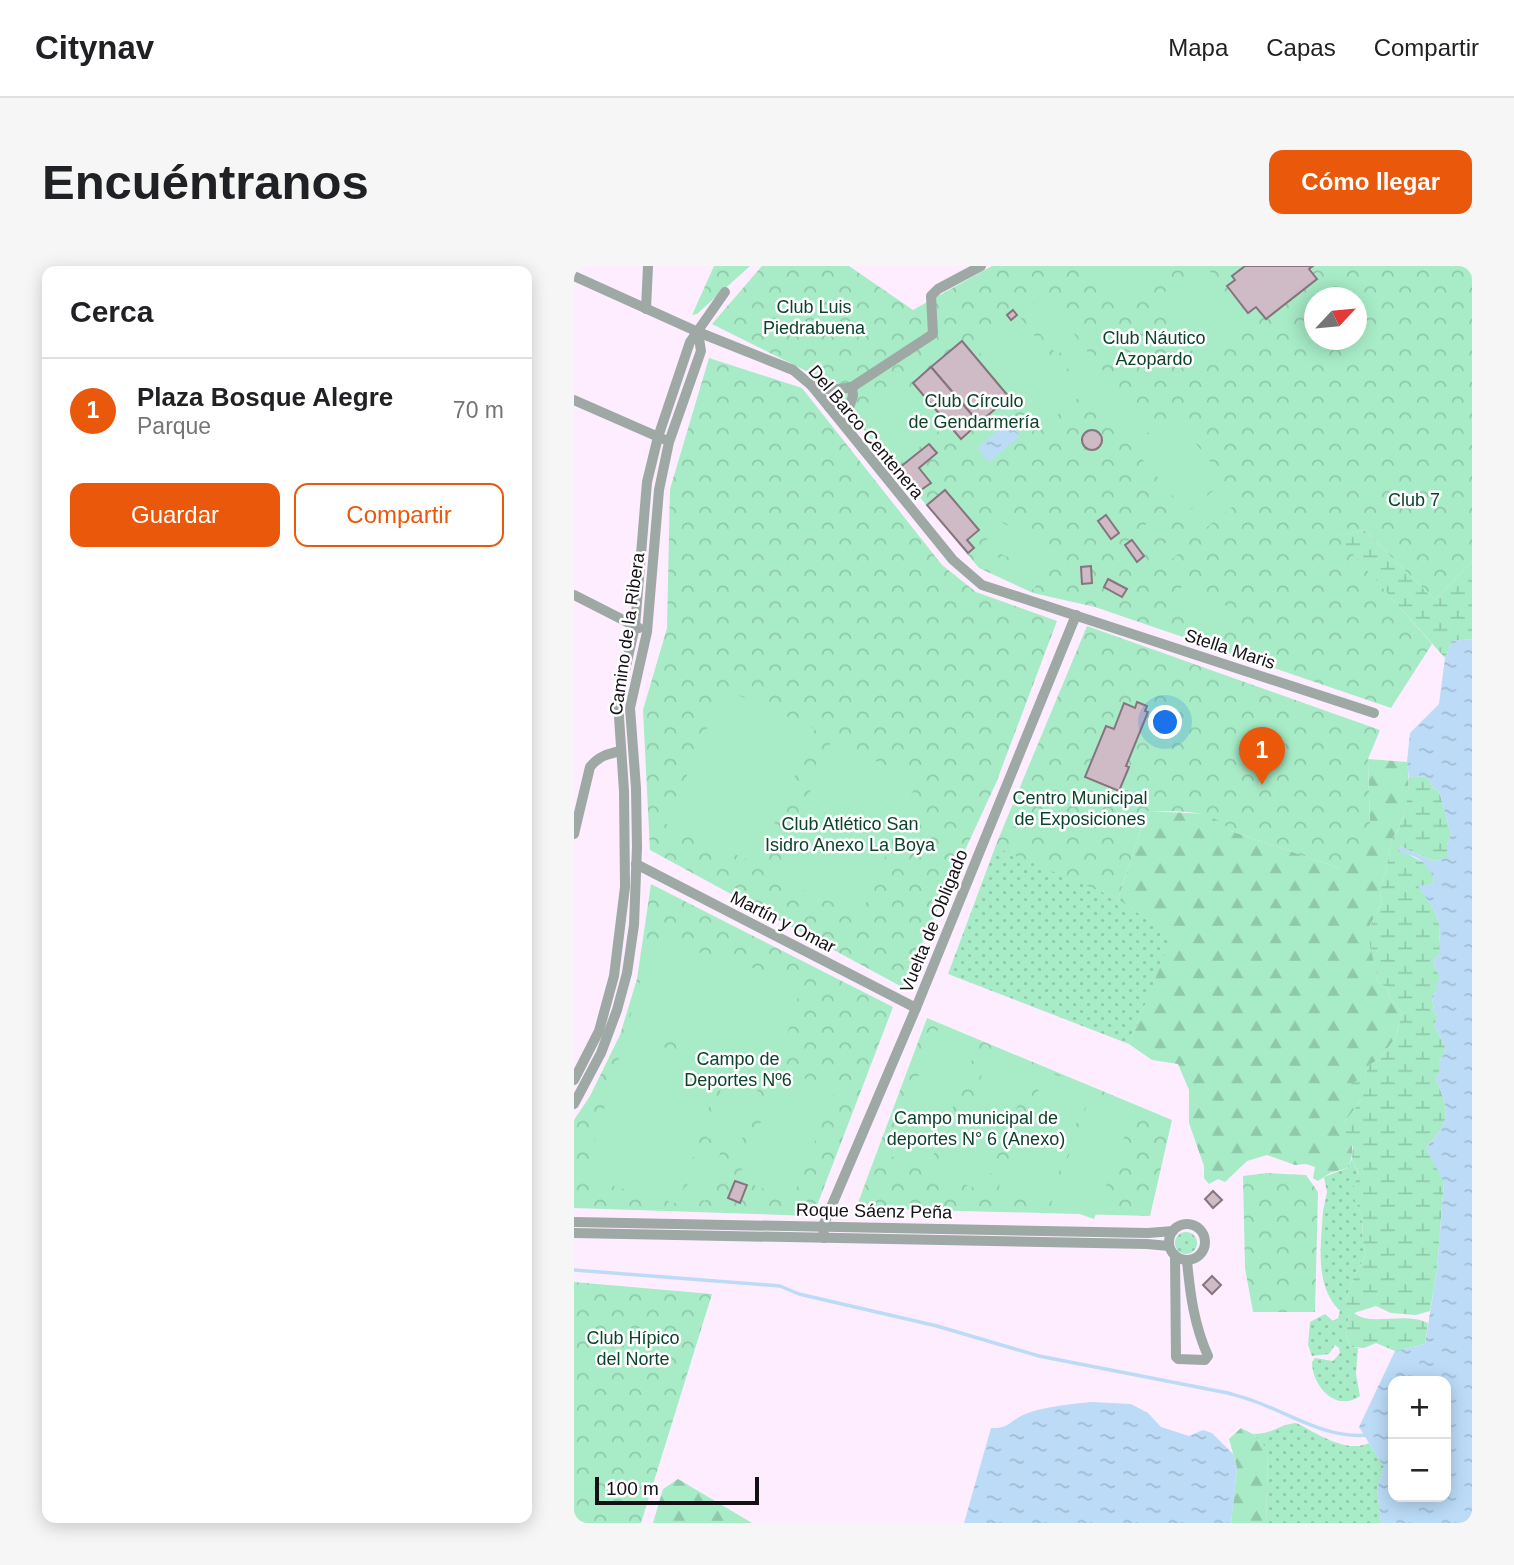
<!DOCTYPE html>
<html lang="es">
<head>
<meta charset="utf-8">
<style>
  body { margin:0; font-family:Arial,sans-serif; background:#f6f6f6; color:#202124 }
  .controls { position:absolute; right:21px; bottom:21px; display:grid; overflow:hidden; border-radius:14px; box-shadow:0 4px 18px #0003 }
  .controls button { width:63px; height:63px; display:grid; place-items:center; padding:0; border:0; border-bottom:2px solid #e0e0e0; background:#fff; color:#202124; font:35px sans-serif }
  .compass { position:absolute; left:730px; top:21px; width:63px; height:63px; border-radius:50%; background:#fff; box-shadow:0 4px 18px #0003; rotate:64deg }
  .scale { position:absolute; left:21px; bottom:18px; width:164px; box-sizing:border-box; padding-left:7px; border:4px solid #151016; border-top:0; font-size:19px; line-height:24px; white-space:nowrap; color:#151016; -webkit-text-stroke:5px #fff; paint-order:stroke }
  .you { position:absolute; left:592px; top:457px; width:24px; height:24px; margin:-18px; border:5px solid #fff; border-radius:50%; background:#1a73e8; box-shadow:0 0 0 10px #1a73e833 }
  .badge { display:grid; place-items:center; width:46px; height:46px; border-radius:50%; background:#ea580c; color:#fff; font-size:23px; font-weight:700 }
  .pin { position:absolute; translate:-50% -58px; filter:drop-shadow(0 2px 4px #0008) }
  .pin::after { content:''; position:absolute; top:37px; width:24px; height:21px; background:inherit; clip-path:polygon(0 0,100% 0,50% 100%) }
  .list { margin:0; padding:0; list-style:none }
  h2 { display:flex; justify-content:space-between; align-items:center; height:91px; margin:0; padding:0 28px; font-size:30px }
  h2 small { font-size:23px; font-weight:400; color:#757577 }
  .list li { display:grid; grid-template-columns:46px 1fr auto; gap:21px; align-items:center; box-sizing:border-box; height:105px; padding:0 28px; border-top:2px solid #e0e0e0 }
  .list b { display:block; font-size:26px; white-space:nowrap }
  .list p { margin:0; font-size:23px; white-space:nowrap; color:#757577 }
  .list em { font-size:23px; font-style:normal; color:#757577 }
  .actions { display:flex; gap:14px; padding:21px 28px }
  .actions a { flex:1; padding:16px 0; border:2px solid #ea580c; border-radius:14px; text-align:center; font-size:24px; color:#ea580c }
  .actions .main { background:#ea580c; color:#fff }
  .map { position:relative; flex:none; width:898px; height:1257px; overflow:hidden; border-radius:14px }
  header { display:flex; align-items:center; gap:42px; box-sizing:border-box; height:98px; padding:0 35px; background:#fff; border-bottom:2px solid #e0e0e0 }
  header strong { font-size:33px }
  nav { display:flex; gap:38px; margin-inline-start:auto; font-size:24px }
  .intro { display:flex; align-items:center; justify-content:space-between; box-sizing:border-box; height:168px; padding:0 42px }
  h1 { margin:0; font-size:49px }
  .button { padding:18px 32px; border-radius:14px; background:#ea580c; color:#fff; font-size:24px; font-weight:700 }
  main { display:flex; gap:42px; padding:0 42px }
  aside { flex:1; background:#fff; border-radius:14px; box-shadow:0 4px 18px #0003 }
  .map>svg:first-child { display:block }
</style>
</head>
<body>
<header>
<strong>Citynav</strong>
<nav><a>Mapa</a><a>Capas</a><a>Compartir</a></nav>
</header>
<div class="intro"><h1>Encuéntranos</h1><a class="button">Cómo llegar</a></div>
<main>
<aside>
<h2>Cerca<small></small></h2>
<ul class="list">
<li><span class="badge">1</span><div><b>Plaza Bosque Alegre</b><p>Parque</p></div><em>70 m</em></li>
</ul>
<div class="actions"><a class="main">Guardar</a><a>Compartir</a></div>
</aside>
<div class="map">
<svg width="898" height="1257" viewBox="0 0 898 1257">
  <defs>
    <pattern id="grass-dots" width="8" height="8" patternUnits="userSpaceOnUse" patternTransform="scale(1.75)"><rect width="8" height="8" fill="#a7ecc7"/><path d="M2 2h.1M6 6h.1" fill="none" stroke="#8fc9aa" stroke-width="1.8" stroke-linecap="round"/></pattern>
    <pattern id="forest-firs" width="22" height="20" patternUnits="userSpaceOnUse" patternTransform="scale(1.75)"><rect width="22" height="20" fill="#a7ecc7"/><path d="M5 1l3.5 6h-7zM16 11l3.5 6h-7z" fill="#8fc9aa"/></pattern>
    <pattern id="wetland-marsh" width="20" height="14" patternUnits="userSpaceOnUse" patternTransform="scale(1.75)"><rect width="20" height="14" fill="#a7ecc7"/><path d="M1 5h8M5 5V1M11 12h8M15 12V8" fill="none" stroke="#8fc9aa"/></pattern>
    <pattern id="park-crowns" width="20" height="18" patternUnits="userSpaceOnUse" patternTransform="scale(1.75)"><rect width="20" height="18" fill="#a7ecc7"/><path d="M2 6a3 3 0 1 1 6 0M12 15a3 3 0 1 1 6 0" fill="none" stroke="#8fc9aa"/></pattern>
    <pattern id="water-ripples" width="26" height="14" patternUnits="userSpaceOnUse" patternTransform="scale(1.75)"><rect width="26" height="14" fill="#bbdbf7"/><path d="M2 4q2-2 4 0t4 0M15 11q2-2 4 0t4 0" fill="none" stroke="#a0bbd3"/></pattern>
  </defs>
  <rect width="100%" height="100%" fill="#fdedff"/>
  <g fill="url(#grass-dots)">
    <path d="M422,579L544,633L599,671L555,778L374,708Z"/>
    <path d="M778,893L785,909C774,931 782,929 787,950C790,964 787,974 792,989C783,1005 772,1023 772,1043L779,1046L775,1049L772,1069L776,1081L784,1082L782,1108L786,1130C762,1147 738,1120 738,1096L741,1092L759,1095L766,1087L765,1082L761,1079L755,1088L738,1090L734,1079L736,1056L751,1048L759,1055L764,1052L766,1045C740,1019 747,979 749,945L753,926L750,911L773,902Z"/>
    <circle cx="612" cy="977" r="11"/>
    <path d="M722,1157C743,1167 772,1188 795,1177L810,1201L803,1223L807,1257H692L694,1184L679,1168C700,1168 703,1159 722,1157Z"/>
  </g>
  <g fill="url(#forest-firs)">
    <path d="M794,493L833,496C837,525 834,552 816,576C818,597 802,619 808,637L796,659L804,716L814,722L815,731L828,747L822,771L806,793L795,799L791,810L788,833L770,857C777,874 783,886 773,902L756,907L744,915L739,912L741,901L732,898L721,899L693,889L673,895L651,916L644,913L635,918L630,912V900L615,857V824L604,798L578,794L555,778L598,671L544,633L573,545L634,548L650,557L657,565L765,602L796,560Z"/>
    <path d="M667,1162L679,1168L694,1184L692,1257H657L663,1202L655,1173Z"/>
    <path d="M104,1213L178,1257H79L89,1223Z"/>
  </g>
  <g fill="url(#wetland-marsh)">
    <path d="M790,264L861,334L898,295V373L878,375L871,392L762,270Z"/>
    <path d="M846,510L855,513L859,522L865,525L877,567L873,579L874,592L860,595L825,580L828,588L832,587L854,599L860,613L858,618L845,621L860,643L865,658L866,688L860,693L861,702L867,711L863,725L858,730L860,746L864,752L860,759L871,780L870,788L865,796V807L862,814C877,848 876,854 852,882L870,915L863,1004L856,1045L842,1049L817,1047L802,1040L780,1047C797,1061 830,1045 854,1057L851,1078L821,1085L802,1077L790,1082L776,1081L772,1069L775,1049L778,1046L772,1043C772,1023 783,1005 792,989C787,974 790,963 787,950C781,928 773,933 785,908L778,893L779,881L772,873L770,857L788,833L777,818L791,810L795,799L806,793L822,771L828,747L815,731L814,722L804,716C802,697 793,682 796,662C797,654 804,645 808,637C802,619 818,597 816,576C832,555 833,538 835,512Z"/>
  </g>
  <g fill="url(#park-crowns)" fill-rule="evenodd">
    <path d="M140,0H176L123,48L118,49Z"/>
    <path d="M188,0H275L339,44L418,0H898V295L861,334L790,264L763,270L858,378L817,442L521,341L459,327L405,302L246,112L138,58ZM740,32H782V74H740Z"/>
    <path d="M135,92L228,122L368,299L402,326L483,355L422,517L328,721L76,584L69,444L93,362L96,223Z"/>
    <path d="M513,360L806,464L794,493L796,560L777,598L765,602L657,565C635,541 604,546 573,545L544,633L421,581Z"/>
    <path d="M77,618L319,741L239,950L0,942V854L16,830L46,769L63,713Z"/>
    <path d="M353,752L598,854L576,950L282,942Z"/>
    <path d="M693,907L732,909L744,926L741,1046H679L671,1002L669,910Z"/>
    <path d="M0,1016L138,1028L67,1257H0Z"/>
  </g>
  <g fill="#a7ecc7">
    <path d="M510,0H588L595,10L545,47Z"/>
    <path d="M626,0H632L678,61L629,99L580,34Z"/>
    <path d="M469,30L504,73L483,89L449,46Z"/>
    <path d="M445,50L508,129L466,163L403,83Z"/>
    <path d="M505,75L540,118L519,135L485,91Z"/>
    <path d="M543,121L577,164L557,181L522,137Z"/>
    <path d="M330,122L366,164L323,200L288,158Z"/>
    <path d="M599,150L615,170L575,202L560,182Z"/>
    <path d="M618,173L634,192L594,224L579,205Z"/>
    <path d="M635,194L651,213L611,245L596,226Z"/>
    <path d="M651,215L667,234L627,266L612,247Z"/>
    <path d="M585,248L596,261L572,280L561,267Z"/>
    <path d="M422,254L479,280L467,307L410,280Z"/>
    <path d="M602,268L612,281L589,301L578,288Z"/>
    <path d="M408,284L436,297L430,309L402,296Z"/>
    <path d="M439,299L466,310L460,324L434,312Z"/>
    <path d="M613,313L664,348L645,376L594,341Z"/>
    <path d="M150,423L241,463L183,598L92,558Z"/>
    <path d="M257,476L344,513L287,649L200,611Z"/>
    <path d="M78,673L228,716L203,805L53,762Z"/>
    <path d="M364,763L404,780L353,905L312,888Z"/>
    <path d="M51,771L149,797L104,938L10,912Z"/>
    <path d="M418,784L459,801L409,926L368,909Z"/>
    <path d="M154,798L188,810L165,883L133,872Z"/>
    <path d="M208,803L261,825L218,934L164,913Z"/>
    <path d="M472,805L515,822L473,940L425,921Z"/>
    <path d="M518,825L561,841L520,953L477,938Z"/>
    <path d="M128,875L148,881L131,935L111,926Z"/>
  </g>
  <g fill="url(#water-ripples)" fill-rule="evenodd">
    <path d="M434,156L446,170L415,196L403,182Z"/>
    <path d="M898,373V1257H807L803,1223L810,1201L785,1161L821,1085L851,1078L863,1004L870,916L852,882C876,854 877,848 862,814L865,807V796L870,788L871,780L860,759L864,752L860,746L858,730L863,725L862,719L866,711L861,702L860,693L866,688L865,658L860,643L844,620L858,618L860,613C854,600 845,588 828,588L824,583L825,580L860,595L873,592V579L877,567L865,525L859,522L855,513L846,510L835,512L833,496L836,467L865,438L871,392L878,375ZM872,1115V1231H819V1115Z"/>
    <path d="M518,1136L557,1138L574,1147L587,1161L615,1170L629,1164L638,1167L659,1188L663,1202L657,1257H390L417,1162C435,1162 432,1158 447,1150C464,1141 498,1138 518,1136Z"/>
  </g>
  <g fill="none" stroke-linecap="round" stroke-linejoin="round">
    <path stroke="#bbdbf7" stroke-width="3.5" d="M0,1004L206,1020L225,1028L363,1060L465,1090L654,1127C664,1130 675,1133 685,1137C722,1151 754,1173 795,1169"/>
  </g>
  <g fill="#cfbbc6" stroke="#87747f" stroke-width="2">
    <path d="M671,0H739L735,3L743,13L692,53L682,41L674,47L653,20L661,14L658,10Z"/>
    <path d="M439,44L443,49L437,54L433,49Z"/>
    <path d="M388,75L435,131L405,157L357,101Z"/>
    <path d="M357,101L405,157L387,173L339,117Z"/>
    <circle cx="518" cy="174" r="10"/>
    <path d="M355,178L363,187L345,202L357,217L344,226L325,202Z"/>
    <path d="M371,224L405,264L393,274L400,282L394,287L353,239Z"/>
    <path d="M532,249L545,267L537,273L524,255Z"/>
    <path d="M558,274L570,290L563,296L551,279Z"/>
    <path d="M517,300L518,317L508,318L507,301Z"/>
    <path d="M534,313L553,323L548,331L530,321Z"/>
    <path d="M563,436L573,440L571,445L574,446L552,500L555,501L545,525L511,511L532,460L540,463L550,437L561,442Z"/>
    <path d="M161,915L173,919L166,937L154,932Z"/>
    <path d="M639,925L648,934L639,942L631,933Z"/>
    <path d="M638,1010L647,1019L638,1028L629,1019Z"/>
  </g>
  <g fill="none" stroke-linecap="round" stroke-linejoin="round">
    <g stroke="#9ea8a4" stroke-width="10">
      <path d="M0,10L124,66L219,104L238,120L379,294L408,319L800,447"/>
      <path d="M72,43L74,0"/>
      <path d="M238,120L259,124L278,121L359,68L357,30L364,23L407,0"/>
      <path d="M0,134L89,173"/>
      <path d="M255,141L266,144L276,139L279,130L278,121"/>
      <path d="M0,329L65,362"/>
      <path d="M0,568L16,501C25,490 33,488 47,485"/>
      <path d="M62,598L342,742"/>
      <path d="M0,814L25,765L40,710L51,621L50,525L44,436L61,360L73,216L84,171L116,76L151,26"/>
      <path d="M0,838L27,787L43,744L53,707L60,659L63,581L62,522L56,442L73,366L85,224L95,176L127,85L124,66"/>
      <path d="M0,956L574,967L599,965"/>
      <circle cx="613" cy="976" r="18"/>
      <path d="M0,967L573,978L595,980"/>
      <path d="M250,972L249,960L342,742L502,349"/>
      <path d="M601,989L602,1091L604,1093L631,1094L634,1090C620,1059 616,1027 613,995"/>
    </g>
  </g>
  <g text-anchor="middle" stroke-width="5" stroke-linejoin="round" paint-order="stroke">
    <g font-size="18" fill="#0b432b" stroke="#fff">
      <text x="240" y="47">Club Luis<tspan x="240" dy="21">Piedrabuena</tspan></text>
      <text x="580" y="78">Club Náutico<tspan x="580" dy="21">Azopardo</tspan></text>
      <text x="400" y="141">Club Círculo<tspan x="400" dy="21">de Gendarmería</tspan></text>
      <text x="840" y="240">Club 7</text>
      <text x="506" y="538">Centro Municipal<tspan x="506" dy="21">de Exposiciones</tspan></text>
      <text x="276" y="564">Club Atlético San<tspan x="276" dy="21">Isidro Anexo La Boya</tspan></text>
      <text x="164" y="799">Campo de<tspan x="164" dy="21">Deportes Nº6</tspan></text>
      <text x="402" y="858">Campo municipal de<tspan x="402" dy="21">deportes N° 6 (Anexo)</tspan></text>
      <text x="59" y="1078">Club Hípico<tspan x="59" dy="21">del Norte</tspan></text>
    </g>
    <g font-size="18" fill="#151016" stroke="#fff">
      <text transform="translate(292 166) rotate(50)" y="6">Del Barco Centenera</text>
      <text transform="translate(53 368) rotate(-82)" y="6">Camino de la Ribera</text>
      <text transform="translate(656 383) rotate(18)" y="6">Stella Maris</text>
      <text transform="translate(360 655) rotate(-68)" y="6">Vuelta de Obligado</text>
      <text transform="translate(209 656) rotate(27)" y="6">Martín y Omar</text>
      <text transform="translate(300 945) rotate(1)" y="6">Roque Sáenz Peña</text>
    </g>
  </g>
</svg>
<div class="controls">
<button>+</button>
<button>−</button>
</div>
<svg class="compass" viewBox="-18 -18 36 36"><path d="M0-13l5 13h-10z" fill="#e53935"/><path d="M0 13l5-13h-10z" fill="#757577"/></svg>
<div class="scale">100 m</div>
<div class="you"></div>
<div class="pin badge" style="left:688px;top:519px">1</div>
</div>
</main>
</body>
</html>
